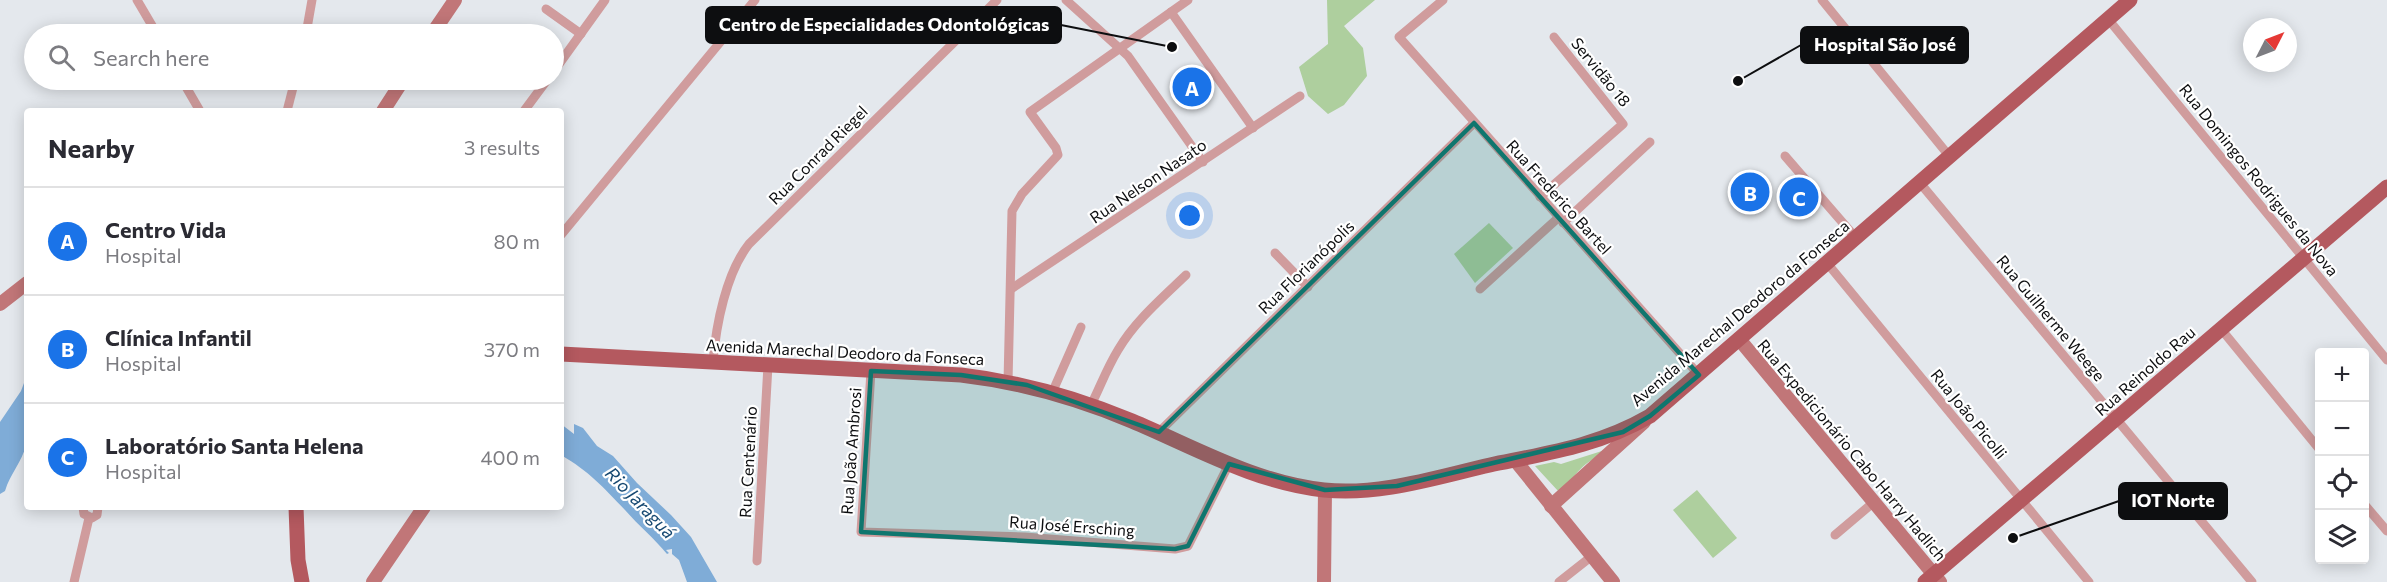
<!DOCTYPE html>
<html lang="en">
<head>
<meta charset="utf-8">
<style>
  body { margin:0; font-family:Commissioner,sans-serif; background:#f7f7f7; color:#2b2b33 }
  .controls { position:absolute; right:18px; bottom:18px; display:grid; overflow:hidden; border-radius:6px; box-shadow:0 3px 15px #0003 }
  .controls button { width:54px; height:54px; display:grid; place-items:center; padding:0; border:0; border-bottom:2px solid #e1e1e2; background:#fff; color:#2b2b33; font:30px sans-serif }
  .compass { position:absolute; left:2243px; top:18px; width:54px; height:54px; border-radius:50%; background:#fff; box-shadow:0 3px 15px #0003; rotate:48deg }
  .you { position:absolute; left:1190px; top:216px; width:21px; height:21px; margin:-15px; border:4px solid #fff; border-radius:50%; background:#1a73e8; box-shadow:0 0 0 9px #1a73e833 }
  .badge { display:grid; place-items:center; width:39px; height:39px; border-radius:50%; background:#1a73e8; color:#fff; font-size:20px; font-weight:700 }
  .pin { position:absolute; translate:-50% -50%; border:3px solid #fff; box-shadow:0 2px 6px #0006 }
  .list { margin:0; padding:0; list-style:none }
  h2 { display:flex; justify-content:space-between; align-items:center; height:78px; margin:0; padding:0 24px; font-size:26px }
  h2 small { font-size:20px; font-weight:400; color:#7c7c81 }
  .list li { display:grid; grid-template-columns:39px 1fr auto; gap:18px; align-items:center; box-sizing:border-box; height:108px; padding:0 24px; border-top:2px solid #e1e1e2 }
  .list b { display:block; font-size:22px; white-space:nowrap }
  .list p { margin:0; font-size:20px; white-space:nowrap; color:#7c7c81 }
  .list em { font-size:20px; font-style:normal; color:#7c7c81 }
  .icon { flex:none; width:33px; height:33px; fill:none; stroke:currentColor; stroke-width:2; stroke-linecap:round; stroke-linejoin:round }
  .map { position:relative; flex:none; width:2387px; height:582px; overflow:hidden }
  .search { position:absolute; background:#fff; box-shadow:0 3px 15px #0003; left:24px; top:24px; width:540px; height:66px; display:flex; align-items:center; gap:15px; box-sizing:border-box; padding:0 21px; border-radius:33px; color:#7c7c81; font-size:22px }
  .panel { position:absolute; background:#fff; box-shadow:0 3px 15px #0003; left:24px; top:108px; width:540px; height:402px; border-radius:6px }
  .map>svg:first-child { display:block }
</style>
</head>
<body>
<div class="map">
<svg width="2387" height="582" viewBox="0 0 2387 582">
  <rect width="100%" height="100%" fill="#e4e8ed"/>
  <g fill="#aecf9e">
    <path d="M1327,0H1375L1344,26L1363,48L1367,76L1344,105L1328,114L1308,96L1299,67L1328,44Z"/>
    <path d="M1489,223L1513,248L1475,283L1454,254Z"/>
    <path d="M1605,450L1601,457C1582,460 1573,481 1559,492L1535,466L1554,462L1561,464Z"/>
    <path d="M1697,490L1737,538L1713,558L1673,510Z"/>
  </g>
  <g fill="#7facd7">
    <path d="M27,375C27,394 31,426 26,445C22,462 10,474 5,491L0,494V422L21,391Z"/>
    <path d="M561,424L574,434V424L583,428L597,446L613,456L637,483L671,515L691,537L717,582H687L679,560L672,554V549L666,550L669,553L667,554C654,538 639,526 625,510C602,486 590,472 561,455Z"/>
  </g>
  <g fill="none" stroke-linecap="round" stroke-linejoin="round">
    <g stroke="#d09c9d" stroke-width="9">
      <path d="M137,0L157,34"/>
      <path d="M1066,0L1128,56L1203,162"/>
      <path d="M1443,0L1399,37L1699,375"/>
      <path d="M1822,0L1950,157"/>
      <path d="M546,9L581,34"/>
      <path d="M1171,12L1253,128"/>
      <path d="M2108,19L2387,360"/>
      <path d="M306,34L312,0"/>
      <path d="M554,71L605,0"/>
      <path d="M182,80L200,111"/>
      <path d="M287,111L295,80"/>
      <path d="M524,111L547,80"/>
      <path d="M1785,156L1856,238"/>
      <path d="M1920,183L2252,582"/>
      <path d="M1540,197L1623,124L1554,37"/>
      <path d="M1563,223L1650,142"/>
      <path d="M561,235L755,0"/>
      <path d="M1275,253L1308,287"/>
      <path d="M1827,263L2089,582"/>
      <path d="M1011,289L1300,96"/>
      <path d="M1480,289L1558,218"/>
      <path d="M2221,329L2320,450"/>
      <path d="M713,362C716,325 726,273 749,244L997,0"/>
      <path d="M871,371L861,532L1025,537L1175,549L1188,546L1229,464"/>
      <path d="M1008,382L1012,211L1022,194L1058,155L1056,148L1030,112L1188,0"/>
      <path d="M1052,393L1081,327"/>
      <path d="M1091,405C1100,387 1107,368 1118,350C1135,321 1162,298 1186,275"/>
      <path d="M1159,432L1474,123"/>
      <path d="M2364,504L2387,531"/>
      <path d="M83,507L84,514L92,518L97,515L98,507"/>
      <path d="M1835,535L1874,502"/>
      <path d="M757,561L768,365"/>
      <path d="M74,582L89,518"/>
      <path d="M1559,582L1592,556"/>
    </g>
    <g stroke="#c17678" stroke-width="14">
      <path d="M432,34L455,0"/>
      <path d="M383,111L403,80"/>
      <path d="M0,304L27,283"/>
      <path d="M1739,339L1940,582"/>
      <path d="M1515,460L1613,582"/>
      <path d="M1551,506L1644,422"/>
      <path d="M373,582L424,507"/>
      <path d="M1324,582L1325,490"/>
    </g>
    <g stroke="#b4595f" stroke-width="15">
      <path d="M561,354L961,375C1021,382 1077,398 1132,421C1194,447 1256,483 1324,490C1379,496 1437,477 1490,465C1548,453 1598,446 1650,416L2130,0"/>
      <path d="M296,507L298,560L302,582"/>
      <path d="M1925,582L2387,187"/>
    </g>
  </g>
  <path fill="#0f766e" fill-opacity="0.2" stroke="#0f766e" stroke-width="4.5" stroke-linejoin="round" d="M1474,123L1699,375L1650,416L1623,432L1397,486L1325,490L1229,464L1188,546L1175,549L861,532L871,371L961,375L1027,385L1159,432Z"/>
  <g text-anchor="middle" stroke-width="4.5" stroke-linejoin="round" paint-order="stroke">
    <g font-size="16" fill="#0d0e10" stroke="#fff">
      <text transform="translate(1601 72) rotate(51)" y="6">Servidão 18</text>
      <text transform="translate(818 155) rotate(-45)" y="6">Rua Conrad Riegel</text>
      <text transform="translate(2259 180) rotate(51)" y="6">Rua Domingos Rodrigues da Nova</text>
      <text transform="translate(1148 181) rotate(-34)" y="6">Rua Nelson Nasato</text>
      <text transform="translate(1559 197) rotate(48)" y="6">Rua Frederico Bartel</text>
      <text transform="translate(1306 267) rotate(-44)" y="6">Rua Florianópolis</text>
      <text transform="translate(1740 313) rotate(-40)" y="6">Avenida Marechal Deodoro da Fonseca</text>
      <text transform="translate(2051 318) rotate(50)" y="6">Rua Guilherme Weege</text>
      <text transform="translate(845 352) rotate(3)" y="6">Avenida Marechal Deodoro da Fonseca</text>
      <text transform="translate(2145 371) rotate(-41)" y="6">Rua Reinoldo Rau</text>
      <text transform="translate(1969 414) rotate(51)" y="6">Rua João Picolli</text>
      <text transform="translate(1852 450) rotate(50)" y="6">Rua Expedicionário Cabo Harry Hadlich</text>
      <text transform="translate(851 451) rotate(-86)" y="6">Rua João Ambrosi</text>
      <text transform="translate(748 462) rotate(-87)" y="6">Rua Centenário</text>
      <text transform="translate(1072 526) rotate(4)" y="6">Rua José Ersching</text>
    </g>
    <g font-size="18" font-style="italic" fill="#174972" stroke="#fff">
      <text transform="translate(640 503) rotate(46)" y="6">Rio Jaraguá</text>
    </g>
  </g>
  <path fill="none" stroke="#0d0e10" stroke-width="2" d="M1172 47L1061 25M1738 81L1801 45M2013 538L2119 501"/>
  <g fill="#0d0e10" stroke="#fff" stroke-width="2">
    <circle cx="1172" cy="47" r="6"/>
    <circle cx="1738" cy="81" r="6"/>
    <circle cx="2013" cy="538" r="6"/>
  </g>
  <g fill="#0d0e10" stroke="#0d0e10" stroke-width="2">
    <rect x="706" y="7" width="355" height="36" rx="6"/>
    <rect x="1801" y="27" width="167" height="36" rx="6"/>
    <rect x="2119" y="483" width="108" height="36" rx="6"/>
  </g>
  <g font-size="18" text-anchor="middle" font-weight="bold" fill="#fff">
    <text x="884" y="31">Centro de Especialidades Odontológicas</text>
    <text x="1885" y="51">Hospital São José</text>
    <text x="2173" y="507">IOT Norte</text>
  </g>
</svg>
<div class="controls">
<button>+</button>
<button>−</button>
<button><svg class="icon" aria-label="locate" viewBox="0 0 24 24"><circle cx="12" cy="12" r="6"/><path d="M12 2v4M12 18v4M2 12h4M18 12h4"/></svg></button>
<button><svg class="icon" aria-label="layers" viewBox="0 0 24 24"><path d="M12 4l9 5-9 5-9-5zM3 14l9 5 9-5"/></svg></button>
</div>
<svg class="compass" viewBox="-18 -18 36 36"><path d="M0-13l5 13h-10z" fill="#e53935"/><path d="M0 13l5-13h-10z" fill="#7c7c81"/></svg>
<div class="you"></div>
<div class="pin badge" style="left:1192px;top:87px">A</div>
<div class="pin badge" style="left:1750px;top:192px">B</div>
<div class="pin badge" style="left:1799px;top:197px">C</div>
<div class="search"><svg class="icon" aria-label="search" viewBox="0 0 24 24"><circle cx="10" cy="10" r="6"/><path d="M15 15l6 6"/></svg>Search here</div>
<section class="panel">
<h2>Nearby<small>3 results</small></h2>
<ul class="list">
<li><span class="badge">A</span><div><b>Centro Vida</b><p>Hospital</p></div><em>80 m</em></li>
<li><span class="badge">B</span><div><b>Clínica Infantil</b><p>Hospital</p></div><em>370 m</em></li>
<li><span class="badge">C</span><div><b>Laboratório Santa Helena</b><p>Hospital</p></div><em>400 m</em></li>
</ul>
</section>
</div>
</body>
</html>
